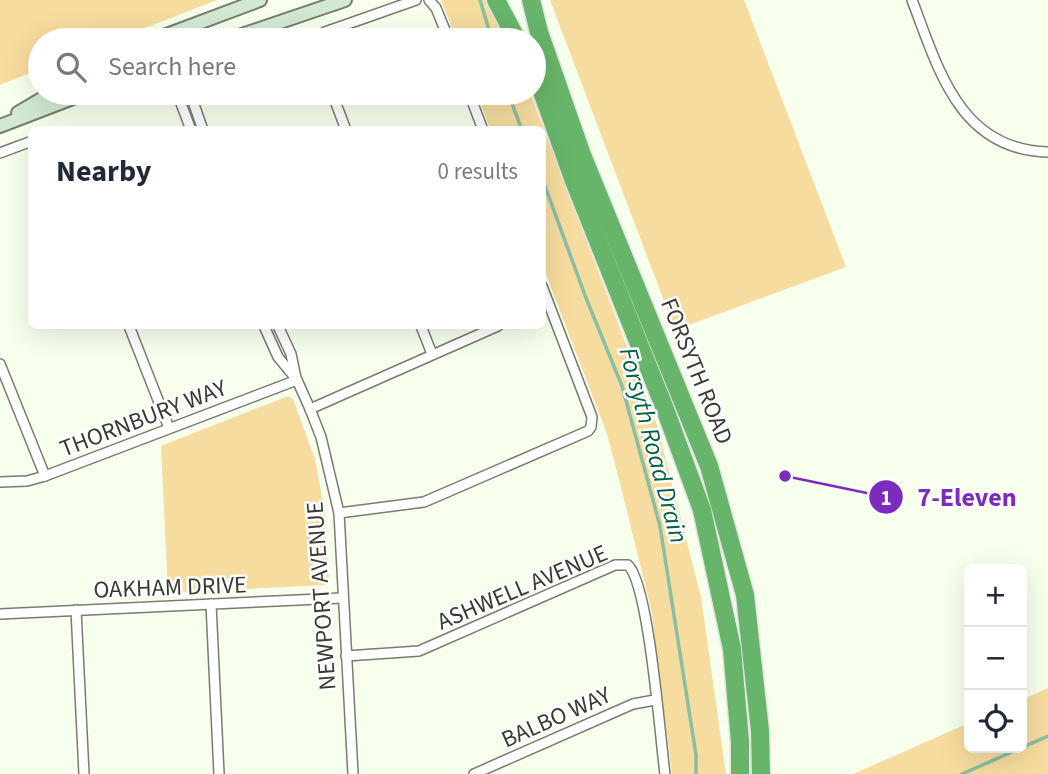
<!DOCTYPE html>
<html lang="en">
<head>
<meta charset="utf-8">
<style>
  body { margin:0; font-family:"Source Sans 3",sans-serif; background:#f6f6f7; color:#1f2937 }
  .controls { position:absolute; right:21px; bottom:21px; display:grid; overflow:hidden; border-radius:10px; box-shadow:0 7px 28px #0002 }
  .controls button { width:63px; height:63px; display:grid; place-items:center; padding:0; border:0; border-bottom:2px solid #e0e1e3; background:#fff; color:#1f2937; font:35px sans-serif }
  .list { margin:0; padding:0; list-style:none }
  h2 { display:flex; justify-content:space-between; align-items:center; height:91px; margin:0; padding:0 28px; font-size:30px }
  h2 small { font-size:23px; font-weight:400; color:#747a83 }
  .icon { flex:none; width:38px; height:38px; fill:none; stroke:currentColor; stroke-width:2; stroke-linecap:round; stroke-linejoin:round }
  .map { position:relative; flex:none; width:1048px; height:774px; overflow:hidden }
  .search { position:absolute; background:#fff; box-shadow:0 7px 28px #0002; left:28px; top:28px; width:518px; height:77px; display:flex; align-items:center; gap:18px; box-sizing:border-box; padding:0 24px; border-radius:38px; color:#747a83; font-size:26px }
  .panel { position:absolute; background:#fff; box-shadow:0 7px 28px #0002; left:28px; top:126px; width:518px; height:203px; border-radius:10px }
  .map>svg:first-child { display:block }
</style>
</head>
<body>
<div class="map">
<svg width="1048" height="774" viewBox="0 0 1048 774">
  <rect width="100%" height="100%" fill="#f7ffed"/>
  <g fill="#f6dc9e">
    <path d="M0,0H217L114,40H40V69L0,85Z"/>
    <path d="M441,0H491L510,40H457Z"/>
    <path d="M550,0H744L846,267L675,330Z"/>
    <path d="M477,93H530L657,425L701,597L726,774H672L651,609L622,491L607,434L543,266L542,130L490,129Z"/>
    <path d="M288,396L293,399L315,459L325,514L329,581L325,585L168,593L161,446Z"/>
    <path d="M1048,688V774H853L969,723V748H1022V700Z"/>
  </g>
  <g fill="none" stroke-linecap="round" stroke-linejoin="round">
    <g stroke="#8abea4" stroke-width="3.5">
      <path d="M480,0L492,40"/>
      <path d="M508,93L522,130"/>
      <path d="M542,178L586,298L622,386L660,526L696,755V774"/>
      <path d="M962,774L1048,736"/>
    </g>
    <defs>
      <g id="street">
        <path d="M429,0L436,8L449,40"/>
        <path d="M912,0C938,68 959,150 1048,152"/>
        <path d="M319,40L325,32L416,0"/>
        <path d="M177,93L191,130"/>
        <path d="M190,93L203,130"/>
        <path d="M332,93L346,130"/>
        <path d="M469,93L483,130"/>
        <path d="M0,153L32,141"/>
        <path d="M129,326L169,428"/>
        <path d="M264,326L278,357L297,380L310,409L321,437L339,513L353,774"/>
        <path d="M278,326L291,354L296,378"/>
        <path d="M421,326L432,354"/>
        <path d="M0,364L45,476"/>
        <path d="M310,409L498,326"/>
        <path d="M0,482L27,481L45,476L297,380"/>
        <path d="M339,513L424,502L588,431L591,427L592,417L542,286"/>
        <path d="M211,604L219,774"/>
        <path d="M76,610L84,774"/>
        <path d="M0,614L342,598"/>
        <path d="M346,656L419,651L615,565H628C649,585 660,737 665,774"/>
        <path d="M474,774L633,704L655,700"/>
      </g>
      <g id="secondary">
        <path d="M153,40L260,0"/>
        <path d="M227,40L345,0"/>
        <path d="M18,113L52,93"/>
        <path d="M0,126L86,93"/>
      </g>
      <g id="highway">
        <path d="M496,0L517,40"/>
        <path d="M531,0L539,32L582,155L709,466L745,595L760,731L761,774"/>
        <path d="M534,69L574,181L665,409L702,510L732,649L740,742V774"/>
      </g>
    </defs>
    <use href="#street" stroke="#777e6e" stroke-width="12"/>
    <use href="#secondary" stroke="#777e6e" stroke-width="16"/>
    <use href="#highway" stroke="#e3e4e3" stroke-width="21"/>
    <use href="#street" stroke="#fff" stroke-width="9"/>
    <use href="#secondary" stroke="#d1e9d2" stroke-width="12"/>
    <use href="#highway" stroke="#67b56a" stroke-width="18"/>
  </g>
  <g text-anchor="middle" stroke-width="5" stroke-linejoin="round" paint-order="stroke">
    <g font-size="24" fill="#393c35" stroke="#fff">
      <text transform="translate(697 371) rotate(68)" y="8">FORSYTH ROAD</text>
      <text transform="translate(143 418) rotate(-21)" y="8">THORNBURY WAY</text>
      <text transform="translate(170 587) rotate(-2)" y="8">OAKHAM DRIVE</text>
      <text transform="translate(522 587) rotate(-23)" y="8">ASHWELL AVENUE</text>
      <text transform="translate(321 596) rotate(-94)" y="8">NEWPORT AVENUE</text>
      <text transform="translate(556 717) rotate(-24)" y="8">BALBO WAY</text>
    </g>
    <g font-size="26" font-style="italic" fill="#036244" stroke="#fff">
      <text transform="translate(654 445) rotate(75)" y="9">Forsyth Road Drain</text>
    </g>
  </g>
  <path fill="none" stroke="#7b2cbf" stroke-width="2.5" d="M785 476L886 497"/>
  <g fill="#7b2cbf" stroke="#fff" stroke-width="2.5">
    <circle cx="785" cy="476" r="7"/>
    <circle cx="886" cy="497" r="18"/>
  </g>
  <g font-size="21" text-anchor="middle" font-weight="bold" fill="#fff">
    <text x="886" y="505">1</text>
  </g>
  <g font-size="26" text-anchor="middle" font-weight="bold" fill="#7b2cbf" stroke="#fff" stroke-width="5" stroke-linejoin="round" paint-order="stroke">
    <text x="967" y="506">7-Eleven</text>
  </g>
</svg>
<div class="controls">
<button>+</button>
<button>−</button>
<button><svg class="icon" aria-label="locate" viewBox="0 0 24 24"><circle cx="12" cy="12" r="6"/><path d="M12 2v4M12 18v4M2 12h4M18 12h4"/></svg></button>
</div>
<div class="search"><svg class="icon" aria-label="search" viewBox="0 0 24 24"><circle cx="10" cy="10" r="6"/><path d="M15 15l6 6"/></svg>Search here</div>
<section class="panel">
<h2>Nearby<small>0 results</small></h2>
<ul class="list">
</ul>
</section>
</div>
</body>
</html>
